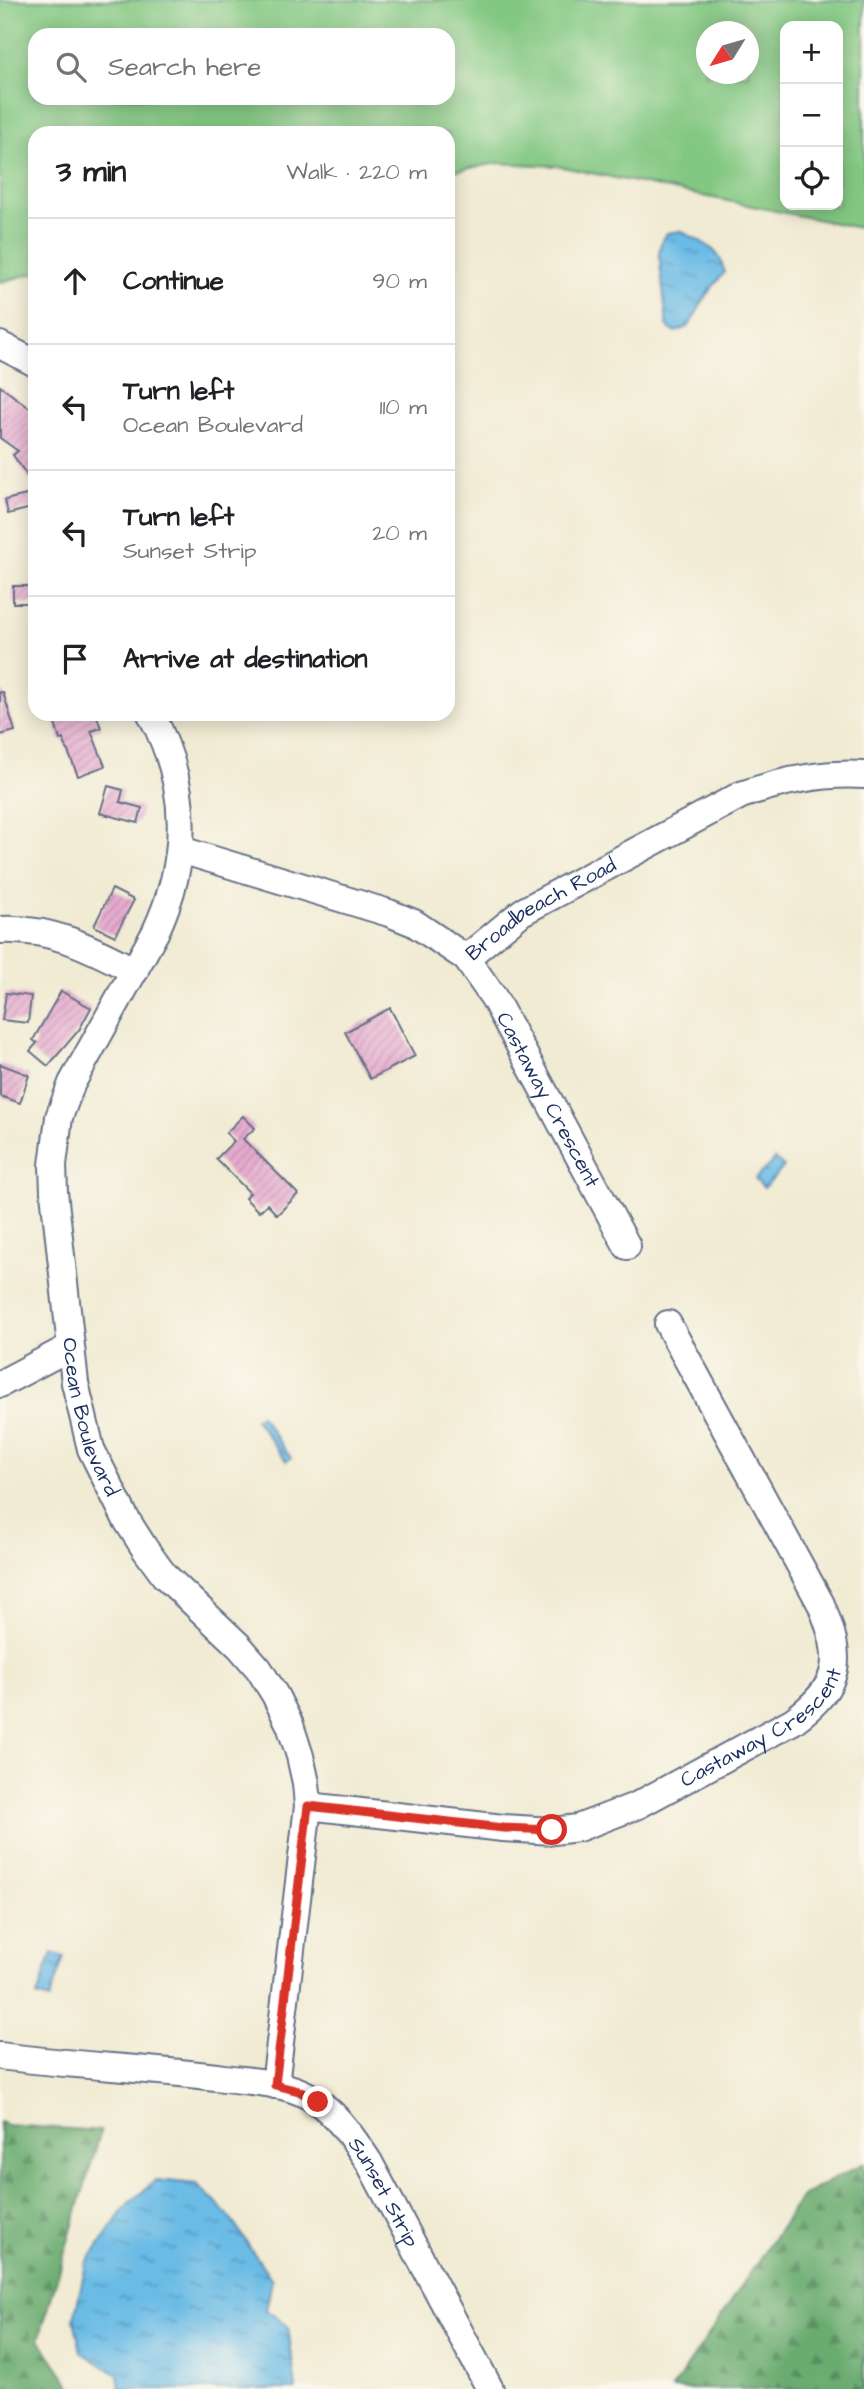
<!DOCTYPE html>
<html lang="en">
<head>
<meta charset="utf-8">
<style>
  body { margin:0; font-family:"Architects Daughter",sans-serif; background:#f6f6f6; color:#202124 }
  .controls { position:absolute; right:21px; top:21px; display:grid; overflow:hidden; border-radius:14px; box-shadow:0 4px 18px #0003 }
  .controls button { width:63px; height:63px; display:grid; place-items:center; padding:0; border:0; border-bottom:2px solid #e0e0e0; background:#fff; color:#202124; font:35px sans-serif }
  .compass { position:absolute; left:696px; top:21px; width:63px; height:63px; border-radius:50%; background:#fff; box-shadow:0 4px 18px #0003; rotate:233deg }
  .stop { position:absolute; width:21px; height:21px; margin:-16px; border:5px solid #d93025; border-radius:50%; background:#fff }
  .stop.end { background:#d93025; border-color:#fff; box-shadow:0 2px 7px #0008 }
  .list { margin:0; padding:0; list-style:none }
  h2 { display:flex; justify-content:space-between; align-items:center; height:91px; margin:0; padding:0 28px; font-size:30px }
  h2 small { font-size:23px; font-weight:400; color:#757577 }
  .list li { display:grid; grid-template-columns:46px 1fr auto; gap:21px; align-items:center; box-sizing:border-box; height:126px; padding:0 28px; border-top:2px solid #e0e0e0 }
  .list b { display:block; font-size:26px; white-space:nowrap }
  .list p { margin:0; font-size:23px; white-space:nowrap; color:#757577 }
  .list em { font-size:23px; font-style:normal; color:#757577 }
  .icon { flex:none; width:38px; height:38px; fill:none; stroke:currentColor; stroke-width:2; stroke-linecap:round; stroke-linejoin:round }
  .map { position:relative; flex:none; width:864px; height:2389px; overflow:hidden }
  .search { position:absolute; background:#fff; box-shadow:0 4px 18px #0003; left:28px; top:28px; width:427px; height:77px; display:flex; align-items:center; gap:18px; box-sizing:border-box; padding:0 24px; border-radius:21px; color:#757577; font-size:26px }
  .panel { position:absolute; background:#fff; box-shadow:0 4px 18px #0003; left:28px; top:126px; width:427px; height:595px; border-radius:21px }
  .map>svg:first-child { display:block }
</style>
</head>
<body>
<div class="map">
<svg width="864" height="2389" viewBox="0 0 864 2389">
  <defs>
    <pattern id="forest-firs" width="22" height="20" patternUnits="userSpaceOnUse" patternTransform="scale(1.75)"><rect width="22" height="20" fill="#6aac70"/><path d="M5 1l3.5 6h-7zM16 11l3.5 6h-7z" fill="#568c5f"/></pattern>
    <pattern id="water-ripples" width="26" height="14" patternUnits="userSpaceOnUse" patternTransform="scale(1.75)"><rect width="26" height="14" fill="#6abbe5"/><path d="M2 4q2-2 4 0t4 0M15 11q2-2 4 0t4 0" fill="none" stroke="#5698bd"/></pattern>
    <pattern id="building-hatch" width="6" height="6" patternUnits="userSpaceOnUse" patternTransform="scale(1.75)"><rect width="6" height="6" fill="#e7accf"/><path d="M-1 1l2-2M0 6l6-6M5 7l2-2" fill="none" stroke="#ba8cab"/></pattern>
  </defs>
  <rect width="100%" height="100%" fill="#fbf7ec"/>
  <filter id="ink" filterUnits="userSpaceOnUse"><feTurbulence type="fractalNoise" baseFrequency=".0143" numOctaves="2"/><feDisplacementMap in="SourceGraphic" scale="14" xChannelSelector="R" yChannelSelector="G"/><feConvolveMatrix kernelMatrix="1 2 1 2 8 2 1 2 1" color-interpolation-filters="sRGB"/></filter>
  <filter id="wash" filterUnits="userSpaceOnUse"><feTurbulence type="fractalNoise" baseFrequency=".00686" numOctaves="4" result="noise"/><feDisplacementMap in="SourceGraphic" scale="28" xChannelSelector="R" yChannelSelector="G"/><feGaussianBlur stdDeviation="1.57" result="paint"/><feColorMatrix in="noise" values="0 0 0 0 0 0 0 0 0 0 0 0 0 0 0 0 0 1.4 0 .05"/><feComposite in="paint" operator="in"/></filter>
  <g filter="url(#wash)">
    <rect width="100%" height="100%" fill="#f1ebd3"/>
    <path fill="#83c882" stroke="#4f7c70" stroke-width="2" fill-rule="evenodd" d="M0,0H864V229L557,166L498,163L448,172V133H35V273L0,282ZM785,26H838V205H785ZM706,32H748V74H706ZM35,35H448V98H35Z"/>
    <g fill="url(#forest-firs)" stroke="#426e67" stroke-width="2">
      <path d="M0,2122L7,2125L101,2131L39,2339L73,2389H0Z"/>
      <path d="M864,2163V2389H672L802,2196Z"/>
    </g>
    <g fill="url(#water-ripples)" stroke="#4275a2" stroke-width="2">
      <path d="M681,231C701,242 722,248 724,273L707,294L689,326L676,332L671,330L667,325L659,254L661,243L667,233Z"/>
      <path d="M775,1159L784,1167L764,1188L755,1179Z"/>
      <path d="M260,1415L291,1458L286,1461L255,1419Z"/>
      <path d="M52,1953L64,1957L49,2000L37,1996Z"/>
      <path d="M156,2180L197,2184L228,2215L272,2280L266,2310L288,2326L296,2389H120L118,2375L81,2352L74,2319L86,2264L126,2206Z"/>
    </g>
    <g id="blocks">
      <g fill="url(#building-hatch)">
        <path d="M0,386L35,412V487L13,455L18,451L0,438Z"/>
        <path d="M35,493V507L8,514L5,500Z"/>
        <rect x="13" y="586" width="22" height="17"/>
        <path d="M0,692H3L15,731L0,735Z"/>
        <path d="M64,714H96L101,728L91,731L105,766L78,776L63,739L60,740L53,717Z"/>
        <path d="M108,786L123,790L120,802L142,808L138,823L100,813Z"/>
        <path d="M112,889L134,900L115,936L94,926Z"/>
        <path d="M61,991L91,1008L79,1030L48,1066L30,1051L37,1043L33,1040Z"/>
        <path d="M6,993L31,996L28,1023L2,1020Z"/>
        <path d="M390,1008L415,1056L370,1079L345,1032Z"/>
        <path d="M0,1064L29,1075L20,1103L0,1096Z"/>
        <path d="M243,1116L255,1128L243,1139L298,1194L277,1215L267,1204L259,1212L245,1198L250,1193L216,1159L234,1141L226,1133Z"/>
      </g>
    </g>
  </g>
  <g filter="url(#ink)">
    <use href="#blocks" fill-opacity="0" stroke="#667187" stroke-width="2"/>
    <g fill="none" stroke-linecap="round" stroke-linejoin="round">
      <defs>
        <g id="minor">
          <path d="M0,345L35,363"/>
          <path id="s1" d="M151,714C190,787 190,859 155,933L72,1083L59,1117L53,1165L54,1192L75,1383L91,1449L126,1519L145,1549L164,1575L239,1646L259,1669L275,1695L290,1725L300,1756L306,1783L308,1806L275,2085"/>
          <path id="s2" d="M181,850L389,913L414,923L466,958L522,912L741,795C781,781 822,772 864,775"/>
          <path d="M0,930C51,927 91,948 135,971"/>
          <path id="s3" d="M466,958L494,998L627,1246"/>
          <path d="M0,1384L70,1347"/>
          <path id="s4" d="M308,1806L503,1828L553,1831L578,1828L638,1805L793,1721C843,1684 843,1659 821,1604L668,1324"/>
          <path id="s5" d="M0,2056C74,2066 150,2068 224,2078C248,2081 275,2082 298,2091C330,2103 351,2135 369,2162L490,2389"/>
        </g>
      </defs>
      <use href="#minor" stroke="#667187" stroke-width="30"/>
      <use href="#minor" stroke="#fff" stroke-width="26"/>
    </g>
  </g>
  <g fill="none" stroke-linecap="round" stroke-linejoin="round" filter="url(#ink)">
    <path stroke="#d93025" stroke-width="9" d="M318,2102L299,2091L275,2085L308,1806L503,1828L552,1830"/>
  </g>
  <g text-anchor="middle" stroke-width="6" stroke-linejoin="round" paint-order="stroke">
    <g font-size="21" fill="#1b2f5e" stroke="#fbf7ec">
      <text dy="7" stroke="none"><textPath href="#s2" startOffset="397">Broadbeach Road</textPath></text>
      <text dy="7" stroke="none"><textPath href="#s3" startOffset="164">Castaway Crescent</textPath></text>
      <text dy="7" stroke="none"><textPath href="#s1" startOffset="740">Ocean Boulevard</textPath></text>
      <text dy="7" stroke="none"><textPath href="#s4" startOffset="483">Castaway Crescent</textPath></text>
      <text dy="7" stroke="none"><textPath href="#s5" startOffset="436">Sunset Strip</textPath></text>
    </g>
  </g>
</svg>
<div class="controls">
<button>+</button>
<button>−</button>
<button><svg class="icon" aria-label="locate" viewBox="0 0 24 24"><circle cx="12" cy="12" r="6"/><path d="M12 2v4M12 18v4M2 12h4M18 12h4"/></svg></button>
</div>
<svg class="compass" viewBox="-18 -18 36 36"><path d="M0-13l5 13h-10z" fill="#e53935"/><path d="M0 13l5-13h-10z" fill="#757577"/></svg>
<div class="stop" style="left:552px;top:1830px"></div>
<div class="stop end" style="left:318px;top:2102px"></div>
<div class="search"><svg class="icon" aria-label="search" viewBox="0 0 24 24"><circle cx="10" cy="10" r="6"/><path d="M15 15l6 6"/></svg>Search here</div>
<section class="panel">
<h2>3 min<small>Walk · 220 m</small></h2>
<ul class="list">
<li><svg class="icon" aria-label="ahead" viewBox="0 0 24 24"><path d="M12 20V5M6 11l6-6 6 6"/></svg><div><b>Continue</b></div><em>90 m</em></li>
<li><svg class="icon" aria-label="left" viewBox="0 0 24 24"><path d="M17 20v-9H6M10 6l-5 5 5 5"/></svg><div><b>Turn left</b><p>Ocean Boulevard</p></div><em>110 m</em></li>
<li><svg class="icon" aria-label="left" viewBox="0 0 24 24"><path d="M17 20v-9H6M10 6l-5 5 5 5"/></svg><div><b>Turn left</b><p>Sunset Strip</p></div><em>20 m</em></li>
<li><svg class="icon" aria-label="arrive" viewBox="0 0 24 24"><path d="M6 21V4h12l-3 4 3 4H6"/></svg><div><b>Arrive at destination</b></div></li>
</ul>
</section>
</div>
</body>
</html>
